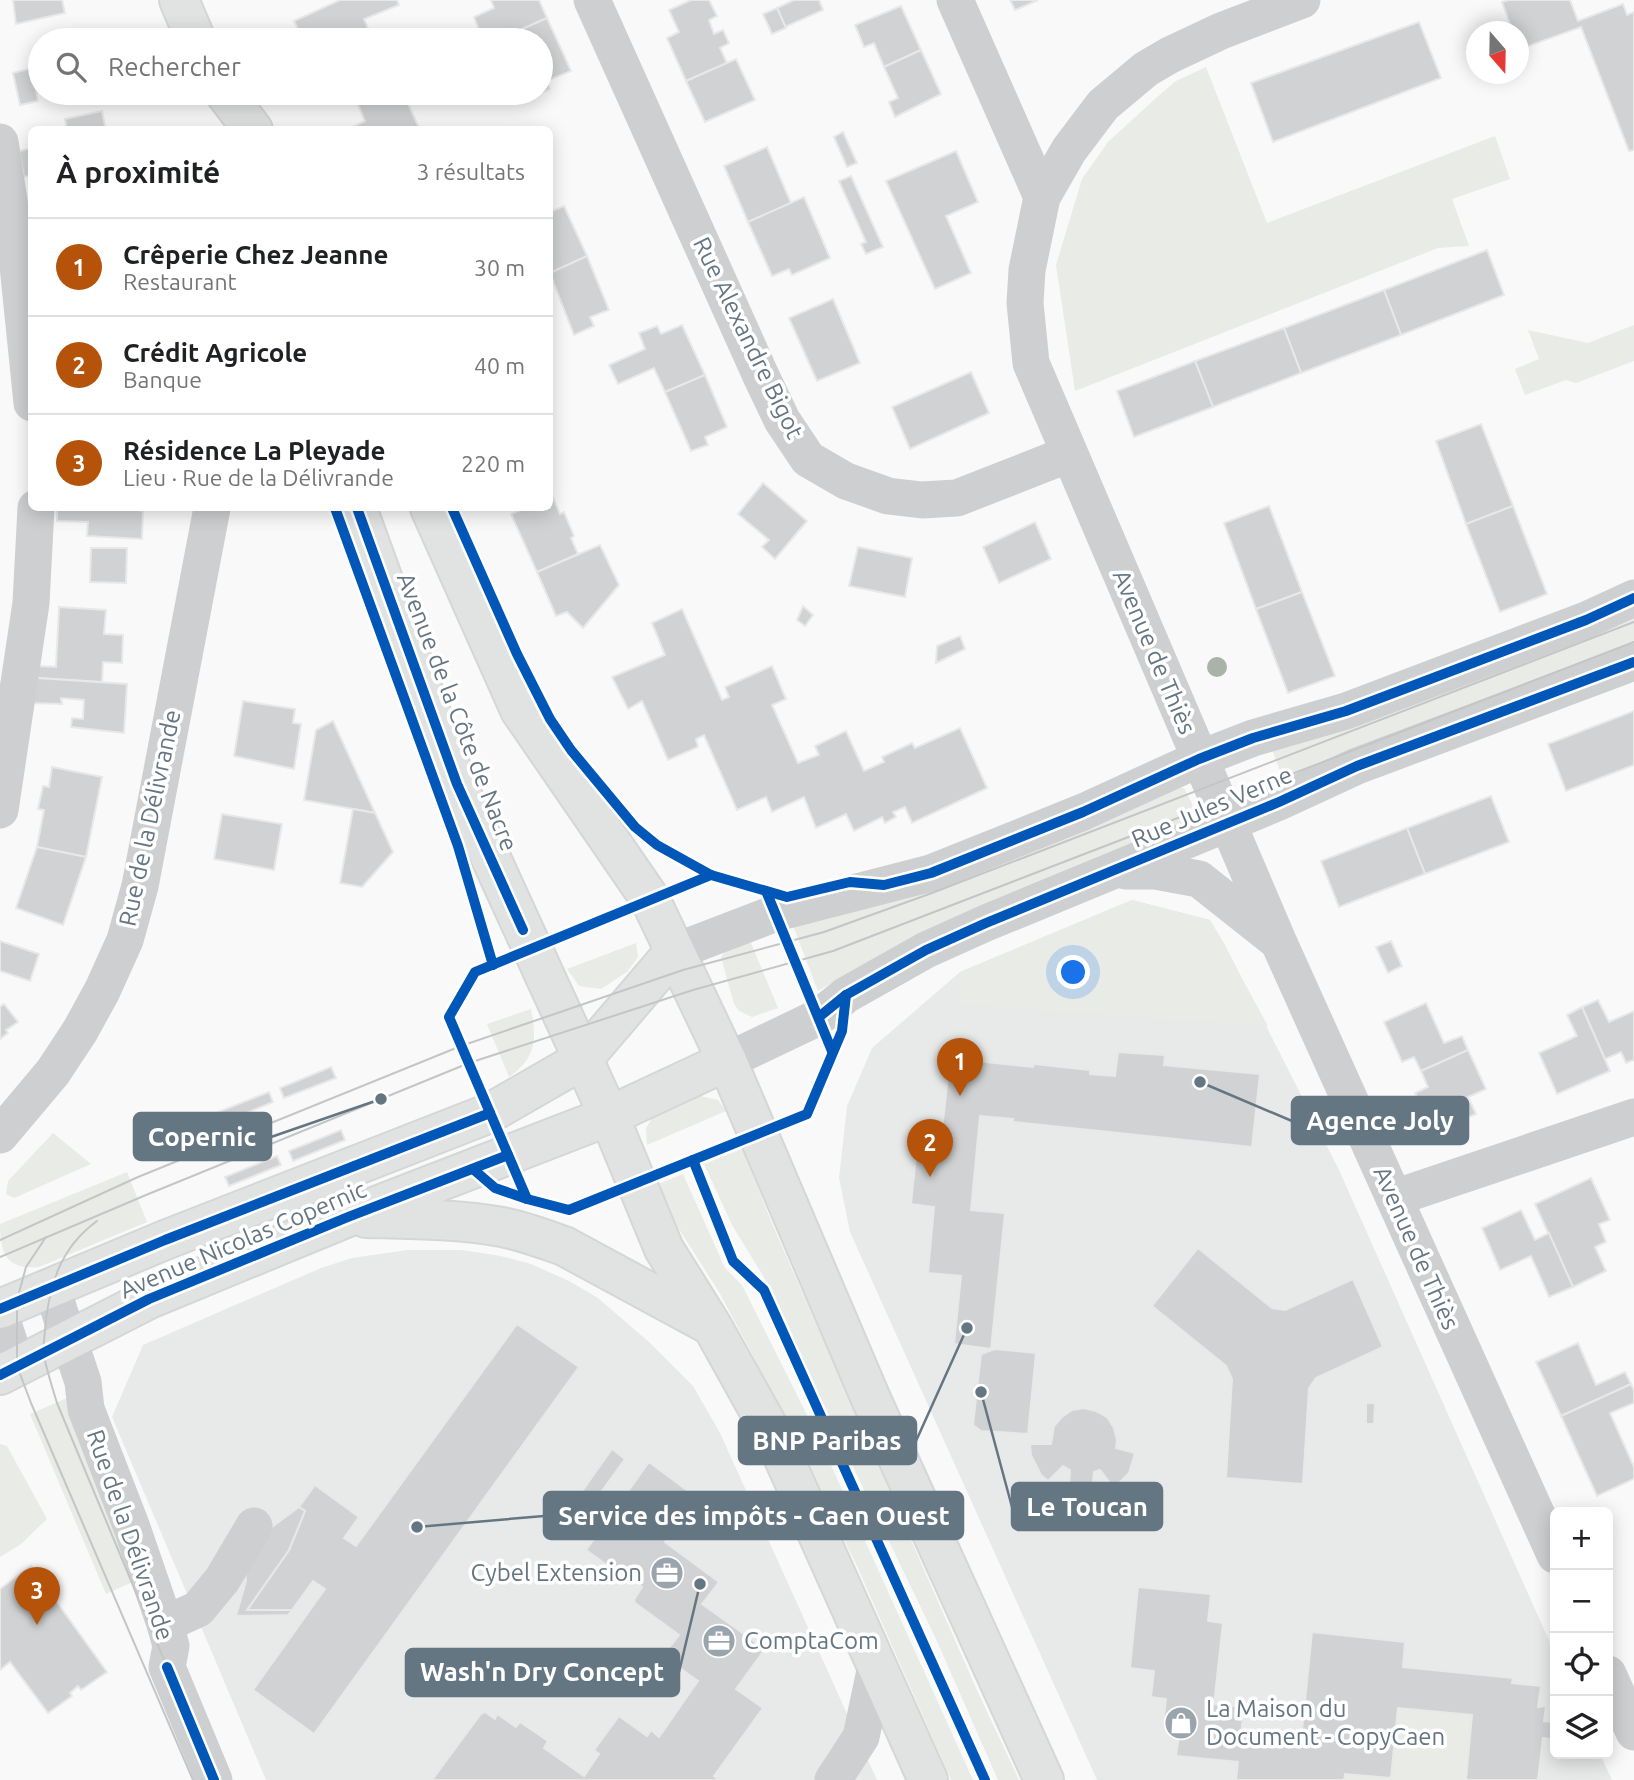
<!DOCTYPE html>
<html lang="fr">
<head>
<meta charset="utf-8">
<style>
  body { margin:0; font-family:Ubuntu,sans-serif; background:#f2f2f2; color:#202124 }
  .controls { position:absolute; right:21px; bottom:21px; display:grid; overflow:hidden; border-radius:10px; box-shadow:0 4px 18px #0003 }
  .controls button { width:63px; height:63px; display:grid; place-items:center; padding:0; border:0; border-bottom:2px solid #e0e0e0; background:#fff; color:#202124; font:35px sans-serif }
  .compass { position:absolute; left:1466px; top:21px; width:63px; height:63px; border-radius:50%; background:#fff; box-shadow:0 4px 18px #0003; rotate:160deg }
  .you { position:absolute; left:1074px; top:973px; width:24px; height:24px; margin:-18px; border:5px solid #fff; border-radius:50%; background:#1a73e8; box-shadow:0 0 0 10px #1a73e833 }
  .badge { display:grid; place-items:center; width:46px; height:46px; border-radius:50%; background:#b45309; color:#fff; font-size:23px; font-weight:700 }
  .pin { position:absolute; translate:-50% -58px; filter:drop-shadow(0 2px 4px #0008) }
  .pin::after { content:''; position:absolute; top:37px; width:24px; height:21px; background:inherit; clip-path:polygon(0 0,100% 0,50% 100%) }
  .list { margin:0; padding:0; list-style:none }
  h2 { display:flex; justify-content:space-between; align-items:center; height:91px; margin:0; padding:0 28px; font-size:30px }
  h2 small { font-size:23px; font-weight:400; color:#757577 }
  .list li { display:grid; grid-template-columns:46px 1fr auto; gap:21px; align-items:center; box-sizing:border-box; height:98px; padding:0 28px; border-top:2px solid #e0e0e0 }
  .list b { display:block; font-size:26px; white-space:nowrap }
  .list p { margin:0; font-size:23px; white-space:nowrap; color:#757577 }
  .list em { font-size:23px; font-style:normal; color:#757577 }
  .icon { flex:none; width:38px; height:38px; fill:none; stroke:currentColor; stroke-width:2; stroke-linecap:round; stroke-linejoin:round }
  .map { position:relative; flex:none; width:1634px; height:1780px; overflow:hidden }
  .search { position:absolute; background:#fff; box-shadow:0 4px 18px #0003; left:28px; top:28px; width:525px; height:77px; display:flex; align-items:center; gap:18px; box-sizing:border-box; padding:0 24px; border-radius:38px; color:#757577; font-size:26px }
  .panel { position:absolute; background:#fff; box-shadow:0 4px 18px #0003; left:28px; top:126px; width:525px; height:385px; border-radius:10px }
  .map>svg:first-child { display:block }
</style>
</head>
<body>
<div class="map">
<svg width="1634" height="1780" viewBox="0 0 1634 1780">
  <rect width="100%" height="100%" fill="#f9f9f9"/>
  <g fill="#e8e9e9">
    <path d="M1132,900L1210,920L1225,945L1339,1170L1555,1654V1754H1600L1612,1780H1097L850,1232L839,1178L847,1106L872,1048L960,972Z"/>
    <path d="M407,1250H462L501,1256L531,1264L571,1282L598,1298L649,1342L693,1386L720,1433L877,1780H266L112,1417L143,1345L321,1268L352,1258Z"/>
  </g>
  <g fill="#e8ebe6">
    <path d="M1206,67L1267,223L1495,136L1510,179L1452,199L1469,246L1438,248L1075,391L1056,265L1082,179L1108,142L1156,98L1176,81Z"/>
    <path d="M1634,325V361L1576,383L1566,380L1525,395L1515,369L1539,359L1528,330L1588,343Z"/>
    <path d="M1634,604V654L1287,790L1269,741Z"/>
    <path d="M1170,787L1184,788L1192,803L1194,819C1067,872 935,919 818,991L792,923Z"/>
    <path d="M1132,900L1210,920L1268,1026L958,1004L960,972Z"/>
    <path d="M749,938L778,1008L752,1017L739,1011L734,1004L721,957L729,946Z"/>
    <path d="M636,943L638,957L627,972L601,989L579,986L567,969Z"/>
    <path d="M531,1009C537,1040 536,1058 509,1077L487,1024Z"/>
    <path d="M700,1096L718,1100L726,1111L647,1145L646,1128L654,1115Z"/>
    <path d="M53,1133L91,1164L14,1198L6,1194L8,1181Z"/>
    <path d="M742,1149L774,1228L976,1688L1019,1780H998L936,1639L796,1348L768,1284L732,1225L704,1164Z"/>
    <path d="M127,1172L147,1222L39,1267C6,1270 0,1253 0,1224Z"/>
    <path d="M683,1174L725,1268L742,1285L821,1443L973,1780H951L857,1566L751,1352L719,1292L677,1226L659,1184Z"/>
    <path d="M74,1395L135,1581L106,1594L30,1414Z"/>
    <path d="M0,1444L7,1446L47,1519L21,1544L0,1557Z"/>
    <path d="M1398,1708L1472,1715L1466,1780H1344L1345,1774L1390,1777Z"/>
  </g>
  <g fill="#d0d2d3" stroke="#e8e8e8" stroke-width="2">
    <path d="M13,0H62L65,13L16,24Z"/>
    <path d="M340,0H397L399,5L364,19L373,40H303L294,21Z"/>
    <path d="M491,0H539L547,18L497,40H483L474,17L494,8Z"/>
    <path d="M691,0H709L717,16L709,20L714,34L723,30L729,43L720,48L727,63L686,81L667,38L679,32L669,10Z"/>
    <path d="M794,0H819L823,10L785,27L777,8Z"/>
    <path d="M1010,0H1038L1015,10Z"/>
    <path d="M1508,0H1570L1578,21L1623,4L1627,15L1634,12V150L1629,151L1581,27L1520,49L1518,32H1513L1502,2Z"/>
    <path d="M901,6L921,50L884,67L874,43L864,47L855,25Z"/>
    <path d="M777,8L786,28L772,34L763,14Z"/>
    <path d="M547,18L571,71L546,81L550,89L534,96L532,93H541V40H509L507,36Z"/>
    <path d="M1419,22L1441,78L1273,142L1251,83Z"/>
    <path d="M921,50L941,94L895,117L889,102L898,98L884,67Z"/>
    <path d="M736,59L755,100L705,122L686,81Z"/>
    <path d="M32,68L38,101L20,105L13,73Z"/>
    <path d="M353,93H403L420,130H347L365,121Z"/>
    <path d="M102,111L106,130H67L65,119Z"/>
    <path d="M843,132L857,163L847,167L834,137Z"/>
    <path d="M767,147L791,203L748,222L724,166Z"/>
    <path d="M32,148V175L24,177L19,151Z"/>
    <path d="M956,151L978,202L946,216L971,273L935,289L886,181Z"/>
    <path d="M851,176L883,247L866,254L861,244L866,242L839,181Z"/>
    <path d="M804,197L830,258L792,275L789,269L772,276L748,222Z"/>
    <path d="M564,206L587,256L550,273V212Z"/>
    <path d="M1487,250L1504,295L1401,335L1384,290Z"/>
    <path d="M587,256L609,310L590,317L594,326L574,335L550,273Z"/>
    <path d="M1384,290L1401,335L1301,373L1284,328Z"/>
    <path d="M833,299L860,363L817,381L789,318Z"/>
    <path d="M682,325L705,375L665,392L654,368L618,384L609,365L645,349L639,333L657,326L661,334Z"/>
    <path d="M1284,328L1301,373L1213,407L1195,361Z"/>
    <path d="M1195,361L1213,407L1134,437L1117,391Z"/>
    <path d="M971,372L989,413L910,449L892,407Z"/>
    <path d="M705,375L727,427L705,437L708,445L691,451L665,392Z"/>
    <path d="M1481,424L1513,506L1466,524L1436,441Z"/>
    <path d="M763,483L807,521L775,559L762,547L769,540L738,514Z"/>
    <path d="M552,495L560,514L564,512L574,536L571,538L578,554L537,572L511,514L524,508H550V496Z"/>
    <path d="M1269,506L1302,592L1256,609L1224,523Z"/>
    <path d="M1513,506L1547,594L1500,612L1466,524Z"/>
    <path d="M57,508H139V510L143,511L142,539L87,536L88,522L57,521Z"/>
    <path d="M1035,522L1051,559L999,583L983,547Z"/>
    <path d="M600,545L619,585L583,628L567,612L556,616L537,572Z"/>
    <path d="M858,547L912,558L905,597L849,586Z"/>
    <path d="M91,548H127L126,583L90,582Z"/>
    <path d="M1302,592L1335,676L1288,693L1256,609Z"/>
    <path d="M803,606L813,615L805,626L797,620Z"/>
    <path d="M59,607L106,610L104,634L123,635L122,663L103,662L102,682L37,678L38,666L56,667Z"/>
    <path d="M682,609L722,700L729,697L725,687L772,666L786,699L772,705L798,763L819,755L815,746L846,731L864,771L884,762L882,757L912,743L915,748L960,728L987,788L912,823L905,807L893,812L896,817L885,823L882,817L854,831L846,814L816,828L804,797L772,812L766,797L737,810L704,735L696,739L698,747L668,760L642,701L628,709L612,677L665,655L652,623Z"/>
    <path d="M960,636L965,649L936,663L937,646Z"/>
    <path d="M37,678L127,684L124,733L71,727L72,718L83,719L84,700L61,698L62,704L32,703Z"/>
    <path d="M243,701L295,709L293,723L301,724L294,769L234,756Z"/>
    <path d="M1634,711V765L1566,791L1548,744Z"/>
    <path d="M333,721L375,813L304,800L316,730Z"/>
    <path d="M52,767L102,777L86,857L37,847L44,810L38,809L43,786L49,787Z"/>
    <path d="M1491,796L1509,842L1425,874L1407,828Z"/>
    <path d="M353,809L375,813L393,852L362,887L340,883Z"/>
    <path d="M222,814L282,824L274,870L214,859Z"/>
    <path d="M1407,828L1425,874L1339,907L1321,861Z"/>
    <path d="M37,847L86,857L63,925L16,908Z"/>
    <path d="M0,941L39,954L30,981L0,971Z"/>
    <path d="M1391,941L1402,966L1388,973L1376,947Z"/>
    <path d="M1598,1000L1609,1022L1634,1011V1060L1626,1063L1621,1052L1605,1059L1582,1007Z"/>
    <path d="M1426,1003L1444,1043L1462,1036L1468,1050L1421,1071L1414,1057L1402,1062L1384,1022Z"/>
    <path d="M4,1004L18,1022L6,1030L8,1033L0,1039V1007Z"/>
    <path d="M1582,1007L1610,1071L1557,1094L1539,1053L1577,1036L1567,1015Z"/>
    <path d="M1468,1050L1486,1089L1468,1097L1476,1114L1433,1132L1415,1093L1428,1087L1421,1071Z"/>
    <path d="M1118,1052L1165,1055L1164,1065L1260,1074L1252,1147L1013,1122V1119L980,1116L971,1210L1005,1213L991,1349L954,1344L961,1276L928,1273L934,1207L911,1204L918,1137L941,1140L950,1058L1033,1067L1034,1064L1090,1070V1074L1115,1076Z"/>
    <path d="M331,1067L336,1078L284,1098L280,1088Z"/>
    <path d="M269,1092L273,1102L222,1123L218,1112Z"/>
    <path d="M341,1130L345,1140L293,1161L289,1151Z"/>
    <path d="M277,1156L281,1165L229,1186L225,1177Z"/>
    <path d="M1591,1178L1610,1220L1599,1224L1606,1242L1595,1247L1606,1271L1573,1287L1535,1204Z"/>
    <path d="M1521,1210L1535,1240L1549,1233L1573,1287L1549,1297L1531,1256L1500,1270L1482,1228Z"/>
    <path d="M1198,1248L1272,1308L1285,1310L1353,1279L1383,1347L1316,1378L1309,1388L1303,1484L1226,1478L1232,1379L1226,1366L1152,1306Z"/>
    <path d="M517,1324L579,1367L314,1734L253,1690L325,1589L313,1581L292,1610H247L289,1550L305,1511L299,1507L315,1485L359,1517L344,1538L356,1546Z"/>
    <path d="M1578,1343L1596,1385L1625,1372L1631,1384L1561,1416L1536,1362Z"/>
    <path d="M995,1349L1036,1353L1028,1434L981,1431L973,1425L981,1354Z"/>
    <path d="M1631,1384L1634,1390V1403L1610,1413L1634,1467V1479L1597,1496L1561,1416Z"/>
    <path d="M1366,1403H1375L1374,1424H1366Z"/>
    <path d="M1084,1408L1096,1411L1107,1417L1114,1428L1117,1440L1116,1448L1135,1453L1129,1473L1114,1488L1100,1470L1094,1472L1092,1491L1069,1489L1070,1470L1063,1466L1048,1481L1041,1475L1031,1455L1030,1444H1051L1054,1426L1062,1417L1072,1410Z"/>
    <path d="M612,1449L625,1459L591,1506L578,1497Z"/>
    <path d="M649,1462L696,1497L665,1542L719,1582L702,1604L765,1649L736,1689L763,1708L714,1776L719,1780H432L480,1715L485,1712L495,1719L497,1714L516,1727L520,1722L548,1741L544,1748L584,1776L599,1754L594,1750L619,1716L647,1736L651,1730L659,1737L698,1681L663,1656L679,1635L635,1603L634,1600L642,1587L634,1580L632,1583L586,1550Z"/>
    <path d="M299,1507L305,1511L289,1550L247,1610H292L288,1615L236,1616L246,1581L245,1569L265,1532Z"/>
    <path d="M31,1566L107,1672L81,1690L78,1686L70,1693L72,1696L48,1713L10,1662L0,1670V1589Z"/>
    <path d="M1138,1587L1211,1594L1208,1621L1223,1623L1214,1704L1244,1707L1241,1735L1301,1741L1312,1632L1405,1642L1403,1667L1513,1678L1512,1683L1541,1686L1538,1707L1546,1706L1544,1721L1555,1722V1740L1543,1738L1538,1780H1466L1472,1715L1398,1708L1391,1778L1345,1774L1344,1780H1236L1238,1762L1176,1756L1180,1729L1163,1727L1166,1699L1151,1697L1154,1671L1130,1668Z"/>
  </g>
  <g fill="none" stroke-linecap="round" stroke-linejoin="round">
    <defs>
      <g id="major">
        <path d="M179,0L196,40"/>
        <path d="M225,93L253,130"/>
        <path d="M357,508L457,784L609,1116L664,1249L712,1326L776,1441L928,1780"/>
        <path d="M430,508L520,710L650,899L727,1061L871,1399L1044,1780"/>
        <path d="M366,1218C411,1219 457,1219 502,1227C523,1231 544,1239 564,1246L710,1325"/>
        <path d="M0,1309L165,1240L490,1113L582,1060L674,952"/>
        <path d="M0,1375L149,1299L348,1217L609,1116L727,1061"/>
      </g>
    </defs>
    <use href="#major" stroke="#d5d6d7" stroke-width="42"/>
    <g stroke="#cecfd0" stroke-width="37">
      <path d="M592,0L761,376L782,420L808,459L846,481L888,496L922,500L957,498L1069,454"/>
      <path d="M955,0L1042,197"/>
      <path d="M1302,0L1221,31L1170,55L1146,69L1103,105L1069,150L1042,197L1027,270L1025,303L1031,363L1279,943L1555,1555"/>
      <path d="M0,142L16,246L32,403"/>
      <path d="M0,810L31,603L36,508"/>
      <path d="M1125,871H1155L1199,879L1276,940"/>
      <path d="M674,952L776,913L931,873L1083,812L1199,759L1253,738L1346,711L1586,620L1634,598"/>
      <path d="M727,1061L819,1017L846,995L926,950L986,923L1279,802L1357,766L1634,662"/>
      <path d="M0,1135L53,1072L80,1031L102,991L125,940L140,886L212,508"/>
      <path d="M1394,1198L1634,1117"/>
      <path d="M51,1286L83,1382L86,1409L132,1528L165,1624L171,1646L167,1667L214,1780"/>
      <path d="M0,1314L17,1366"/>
      <path d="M165,1624L198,1609L222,1580L254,1526"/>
      <path d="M1608,1674L1634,1732"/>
      <path d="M833,1780L861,1737L876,1666"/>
    </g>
    <use href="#major" stroke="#e1e2e2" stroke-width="38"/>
    <g stroke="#c3c5c6" stroke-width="2">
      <path d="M97,1221C60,1248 49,1285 45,1329C45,1337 42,1347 44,1356C47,1371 52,1387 57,1403L214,1780"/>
      <path d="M46,1237L26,1267L17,1300V1366L31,1403L193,1780"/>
      <path d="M0,1240L138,1177L461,1046L683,970L824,932L932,893L1634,622"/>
      <path d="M0,1257L146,1195L469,1063L693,990L833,951L1634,642"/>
    </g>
    <defs>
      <g id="cycleway">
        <path d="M335,508L458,846L493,965"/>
        <path d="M357,508L457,784L523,930"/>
        <path d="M452,508L517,654L550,719L571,750L635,827L657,845L711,875"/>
        <path d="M766,891L832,1051"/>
        <path d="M819,1017L846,995L926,950L986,923L1279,802L1357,766L1634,662"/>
        <path d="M693,1160L733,1261L764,1290L985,1780"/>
        <path d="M473,1169L495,1188L527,1199L569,1210L807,1114L842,1031L846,995"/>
        <path d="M527,1199L449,1017L475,972L711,875L787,897L850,882L884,885L931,873L1083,812L1199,759L1253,738L1346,711L1586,620L1634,598"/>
        <path d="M0,1309L165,1240L490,1113"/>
        <path d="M0,1375L149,1299L348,1217L508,1155"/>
        <path d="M167,1667L214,1780"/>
      </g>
    </defs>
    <use href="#cycleway" stroke="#fff" stroke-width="15"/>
    <use href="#cycleway" stroke="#0057b8" stroke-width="10"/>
  </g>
  <circle fill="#a9b3a7" cx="1217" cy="667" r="10"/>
  <defs>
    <symbol id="office-disc" viewBox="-11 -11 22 22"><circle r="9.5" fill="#99a4ac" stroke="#fff"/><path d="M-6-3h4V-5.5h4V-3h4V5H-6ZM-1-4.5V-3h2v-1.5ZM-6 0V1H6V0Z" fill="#fff"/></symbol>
    <symbol id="shop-disc" viewBox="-11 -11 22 22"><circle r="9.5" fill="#99a4ac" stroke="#fff"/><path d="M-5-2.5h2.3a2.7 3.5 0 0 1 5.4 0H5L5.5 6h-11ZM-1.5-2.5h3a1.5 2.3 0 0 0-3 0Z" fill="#fff"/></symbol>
  </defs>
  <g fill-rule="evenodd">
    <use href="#office-disc" x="648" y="1554" width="38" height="38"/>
    <use href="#office-disc" x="700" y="1622" width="38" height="38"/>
    <use href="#shop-disc" x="1162" y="1704" width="38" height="38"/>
  </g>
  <g text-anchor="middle" stroke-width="7" stroke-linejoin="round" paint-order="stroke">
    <g font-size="24" fill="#657683" stroke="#fff">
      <text transform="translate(748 338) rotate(64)" y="8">Rue Alexandre Bigot</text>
      <text transform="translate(1154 652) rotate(67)" y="8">Avenue de Thiès</text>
      <text transform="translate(457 712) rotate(69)" y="8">Avenue de la Côte de Nacre</text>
      <text transform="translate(1212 807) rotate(-23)" y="8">Rue Jules Verne</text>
      <text transform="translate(150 818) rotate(-78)" y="8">Rue de la Délivrande</text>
      <text transform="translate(243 1240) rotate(-23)" y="8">Avenue Nicolas Copernic</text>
      <text transform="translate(1416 1248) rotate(66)" y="8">Avenue de Thiès</text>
      <text transform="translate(130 1535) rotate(71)" y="8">Rue de la Délivrande</text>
    </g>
    <g font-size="24" fill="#657683" stroke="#fff" text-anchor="start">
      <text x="642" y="1581" text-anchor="end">Cybel Extension</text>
      <text x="744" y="1649">ComptaCom</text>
      <text x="1206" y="1717">La Maison du<tspan x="1206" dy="28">Document - CopyCaen</tspan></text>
    </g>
  </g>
  <path fill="none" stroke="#657683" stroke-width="2.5" d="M1200 1082L1292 1121M381 1099L271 1137M967 1328L916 1441M981 1392L1012 1507M417 1527L544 1516M700 1584L679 1672"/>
  <g fill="#657683" stroke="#fff" stroke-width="2.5">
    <circle cx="1200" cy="1082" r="7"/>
    <circle cx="381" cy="1099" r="7"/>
    <circle cx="967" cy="1328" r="7"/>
    <circle cx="981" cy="1392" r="7"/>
    <circle cx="417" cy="1527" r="7"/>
    <circle cx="700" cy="1584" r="7"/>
  </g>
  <g fill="#657683" stroke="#657683" stroke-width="2.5">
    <rect x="1292" y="1097" width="176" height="47" rx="7"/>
    <rect x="134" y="1113" width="137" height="47" rx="7"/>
    <rect x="739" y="1417" width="177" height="47" rx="7"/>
    <rect x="1012" y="1483" width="150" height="47" rx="7"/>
    <rect x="544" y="1492" width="419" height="47" rx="7"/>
    <rect x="406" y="1649" width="273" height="47" rx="7"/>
  </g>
  <g font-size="26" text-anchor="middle" font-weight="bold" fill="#fff">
    <text x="1380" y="1130">Agence Joly</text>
    <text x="202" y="1146">Copernic</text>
    <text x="827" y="1450">BNP Paribas</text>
    <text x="1087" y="1516">Le Toucan</text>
    <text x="754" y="1525">Service des impôts - Caen Ouest</text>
    <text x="542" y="1681">Wash'n Dry Concept</text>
  </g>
</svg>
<div class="controls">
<button>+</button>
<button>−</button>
<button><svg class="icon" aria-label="locate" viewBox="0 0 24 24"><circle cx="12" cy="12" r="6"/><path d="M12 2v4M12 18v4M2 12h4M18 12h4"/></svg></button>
<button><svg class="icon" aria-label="layers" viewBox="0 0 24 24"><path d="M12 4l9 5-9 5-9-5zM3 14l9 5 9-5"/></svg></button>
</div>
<svg class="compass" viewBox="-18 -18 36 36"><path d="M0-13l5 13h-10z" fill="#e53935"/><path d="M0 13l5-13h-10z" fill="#757577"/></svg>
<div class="you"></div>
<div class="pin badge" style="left:960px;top:1096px">1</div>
<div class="pin badge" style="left:930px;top:1177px">2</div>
<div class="pin badge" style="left:37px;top:1625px">3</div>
<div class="search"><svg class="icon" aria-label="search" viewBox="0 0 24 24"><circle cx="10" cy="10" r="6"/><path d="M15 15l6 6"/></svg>Rechercher</div>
<section class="panel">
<h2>À proximité<small>3 résultats</small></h2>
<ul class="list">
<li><span class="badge">1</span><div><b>Crêperie Chez Jeanne</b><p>Restaurant</p></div><em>30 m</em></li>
<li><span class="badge">2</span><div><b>Crédit Agricole</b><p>Banque</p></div><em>40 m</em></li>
<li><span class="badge">3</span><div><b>Résidence La Pleyade</b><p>Lieu · Rue de la Délivrande</p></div><em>220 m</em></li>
</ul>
</section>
</div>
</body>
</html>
